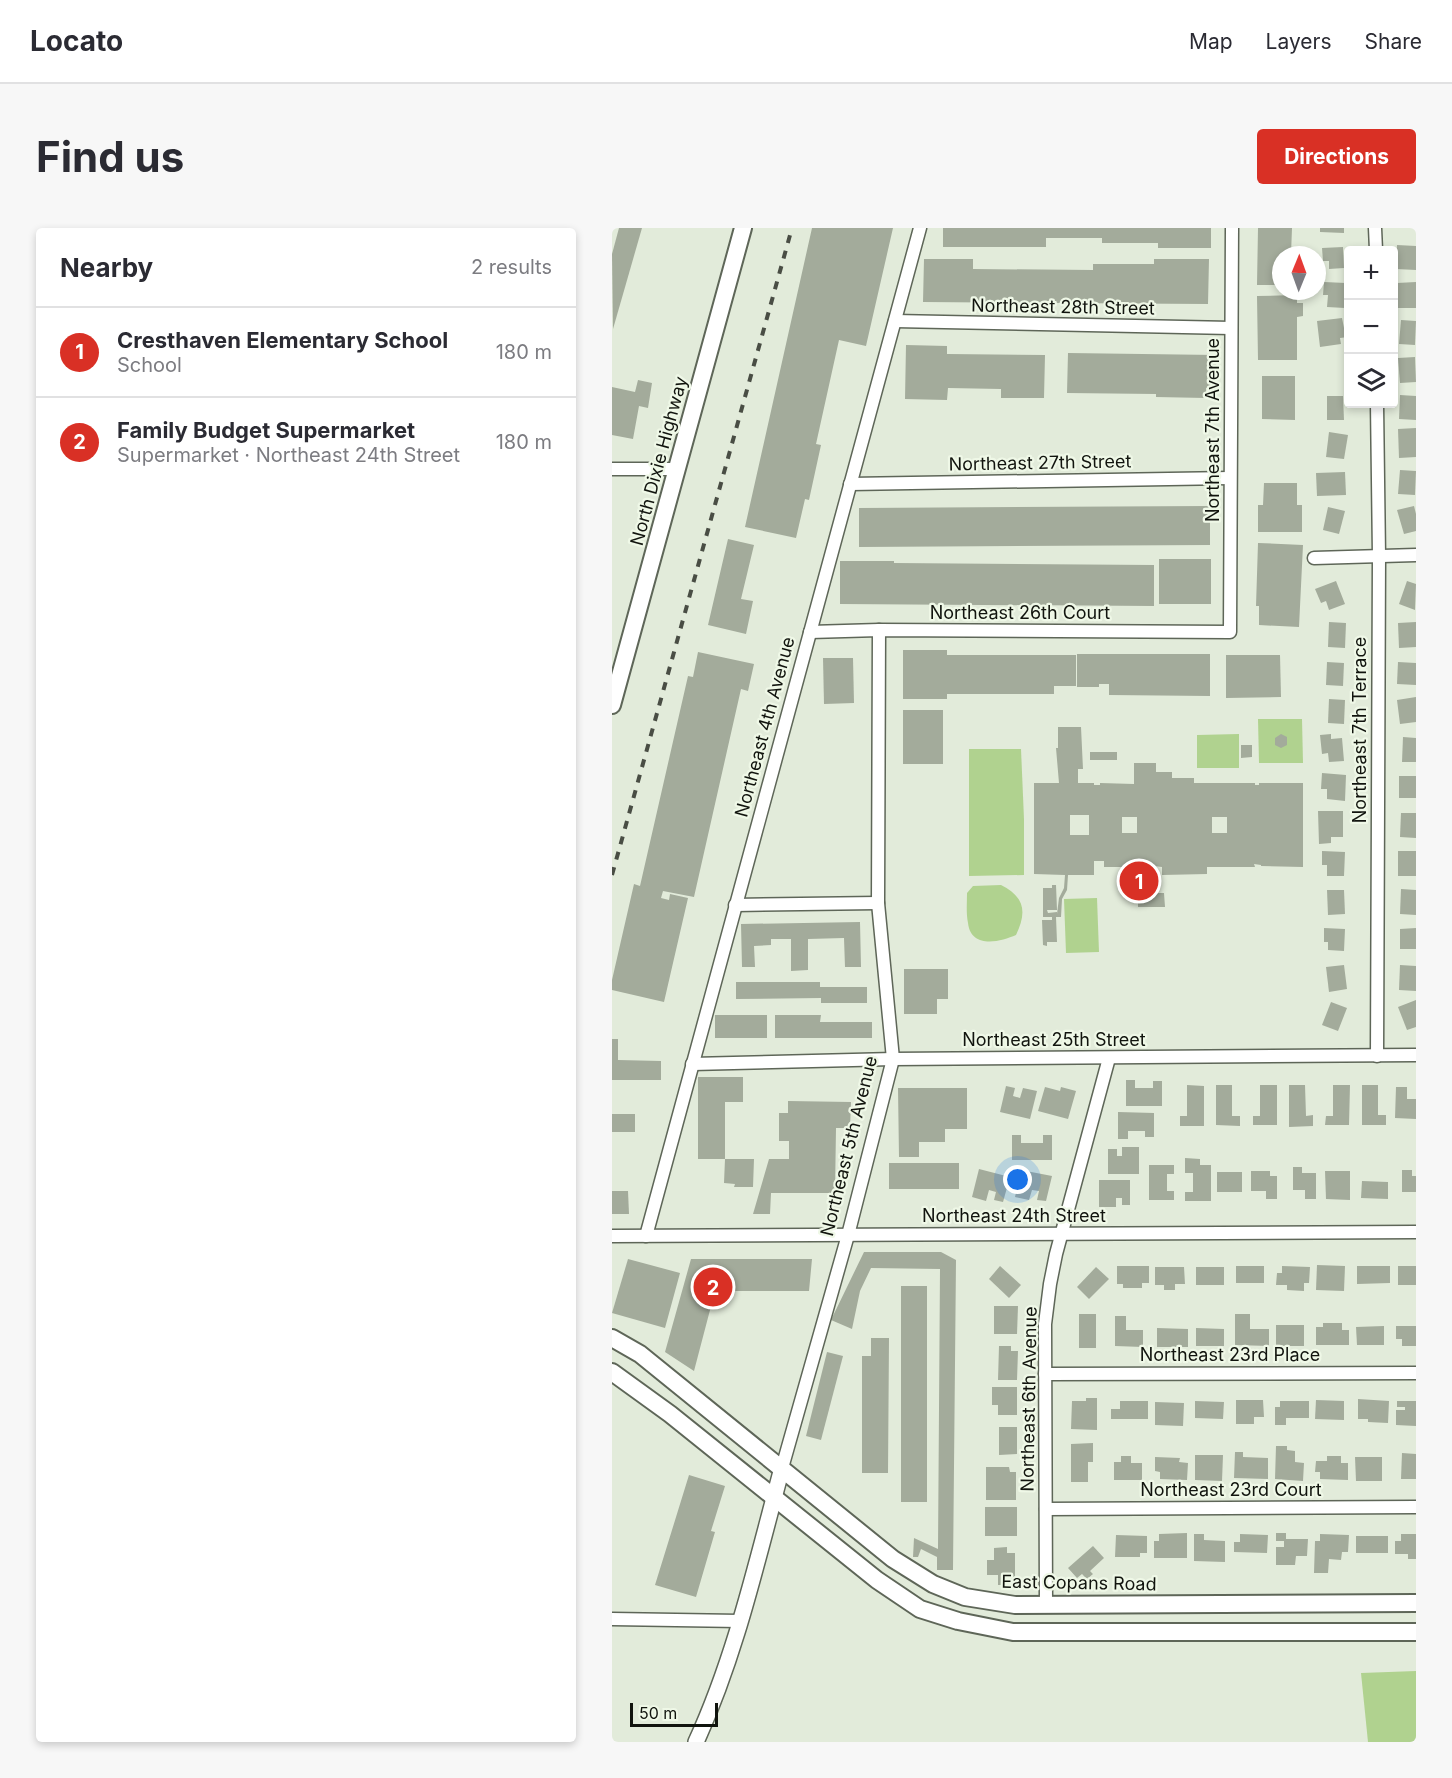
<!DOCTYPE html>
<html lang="en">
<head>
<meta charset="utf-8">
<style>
  body { margin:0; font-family:Inter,sans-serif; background:#f7f7f7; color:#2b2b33 }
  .controls { position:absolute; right:18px; top:18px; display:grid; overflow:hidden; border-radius:6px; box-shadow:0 3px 9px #0003 }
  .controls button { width:54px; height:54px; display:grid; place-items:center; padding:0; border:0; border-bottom:2px solid #e1e1e2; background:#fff; color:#2b2b33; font:30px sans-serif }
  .compass { position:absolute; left:660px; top:18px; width:54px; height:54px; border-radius:50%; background:#fff; box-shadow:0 3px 9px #0003; rotate:1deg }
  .scale { position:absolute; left:18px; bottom:15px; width:88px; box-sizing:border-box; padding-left:6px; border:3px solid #11140e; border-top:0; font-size:16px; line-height:21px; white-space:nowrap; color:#11140e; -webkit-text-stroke:4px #eff8e7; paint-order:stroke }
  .you { position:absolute; left:406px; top:952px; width:21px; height:21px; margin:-15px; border:4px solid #fff; border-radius:50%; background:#1a73e8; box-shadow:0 0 0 9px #1a73e833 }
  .badge { display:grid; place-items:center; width:39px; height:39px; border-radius:50%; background:#d93025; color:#fff; font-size:20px; font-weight:700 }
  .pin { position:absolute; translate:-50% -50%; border:3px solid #fff; box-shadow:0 2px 6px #0006 }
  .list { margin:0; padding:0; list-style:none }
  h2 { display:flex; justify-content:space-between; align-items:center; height:78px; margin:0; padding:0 24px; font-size:26px }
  h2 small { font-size:20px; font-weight:400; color:#7c7c81 }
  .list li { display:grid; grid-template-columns:39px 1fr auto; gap:18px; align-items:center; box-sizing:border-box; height:90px; padding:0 24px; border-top:2px solid #e1e1e2 }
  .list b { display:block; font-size:22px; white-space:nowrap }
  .list p { margin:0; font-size:20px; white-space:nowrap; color:#7c7c81 }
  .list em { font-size:20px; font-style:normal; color:#7c7c81 }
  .icon { flex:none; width:33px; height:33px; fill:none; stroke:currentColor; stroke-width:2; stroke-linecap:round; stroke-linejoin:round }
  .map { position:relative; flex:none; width:804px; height:1514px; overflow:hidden; border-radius:6px }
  header { display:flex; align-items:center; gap:36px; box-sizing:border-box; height:84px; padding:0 30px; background:#fff; border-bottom:2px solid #e1e1e2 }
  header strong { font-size:28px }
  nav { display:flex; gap:33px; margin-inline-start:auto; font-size:21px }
  .intro { display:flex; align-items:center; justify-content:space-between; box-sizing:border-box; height:144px; padding:0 36px }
  h1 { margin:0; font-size:42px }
  .button { padding:15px 27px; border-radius:6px; background:#d93025; color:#fff; font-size:21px; font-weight:700 }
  main { display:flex; gap:36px; padding:0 36px }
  aside { flex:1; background:#fff; border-radius:6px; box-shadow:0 3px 9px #0003 }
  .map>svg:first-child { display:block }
</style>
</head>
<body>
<header>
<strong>Locato</strong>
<nav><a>Map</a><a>Layers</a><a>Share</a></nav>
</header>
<div class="intro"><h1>Find us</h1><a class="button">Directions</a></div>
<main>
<aside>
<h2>Nearby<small>2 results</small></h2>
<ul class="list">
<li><span class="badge">1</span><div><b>Cresthaven Elementary School</b><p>School</p></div><em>180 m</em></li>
<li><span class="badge">2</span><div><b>Family Budget Supermarket</b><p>Supermarket · Northeast 24th Street</p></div><em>180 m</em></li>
</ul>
</aside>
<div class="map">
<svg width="804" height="1514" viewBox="0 0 804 1514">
  <rect width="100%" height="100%" fill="#e2ebda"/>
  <g fill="#b0d28f">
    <path d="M646,491H690L691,535H647Z"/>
    <path d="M627,506V540H585V507Z"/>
    <path d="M357,521H409L412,591V647L357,648Z"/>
    <path d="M389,657C413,669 415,684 404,707C388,714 359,721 356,695C354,685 355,675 355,665L361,658Z"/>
    <path d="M485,670L487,724L454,725L452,671Z"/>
    <path d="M804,1443V1514H756L749,1445Z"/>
  </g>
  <g fill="#a3ab9b" fill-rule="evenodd">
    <path d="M7,0H30L1,101L0,26Z"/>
    <path d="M200,0H281L254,118L227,112L204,216L209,217L197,272L193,271L184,310L133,299Z"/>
    <path d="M331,0H599V20H546V15H490V10H434V19H331Z"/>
    <path d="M646,0H680L679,27H669V57H645Z"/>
    <path d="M708,0H732V5L708,4Z"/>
    <path d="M785,17L804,18V42L784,41Z"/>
    <path d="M731,19L732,40L717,41V33H711L710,20Z"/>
    <path d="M312,31H361V41L481,42V36H542V31H597L596,76L311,74Z"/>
    <path d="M712,54L734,55L733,80L715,79L716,67H711Z"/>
    <path d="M804,54V80H785V55Z"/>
    <path d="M685,67V75H691V88L685,89V132H646L645,68Z"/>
    <path d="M730,90L732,100L736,99V109L728,110L729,116L708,119L705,93Z"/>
    <path d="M789,92L804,93L803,117L787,116Z"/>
    <path d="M294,117L335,118V126L433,127L432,170H389V161L336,160L335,172L293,171Z"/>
    <path d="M456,125L604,127V160H594V170L544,169V166L455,165Z"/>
    <path d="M803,129L804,154L788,155L786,130Z"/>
    <path d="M650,148H683V192L650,191Z"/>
    <path d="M26,152L40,155L36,180L27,178L21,211L0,207V159L23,164Z"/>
    <path d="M788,167L804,168V192L787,191Z"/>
    <path d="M715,168H731L732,192H715Z"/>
    <path d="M804,200V229L787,230L786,201Z"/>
    <path d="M717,204L736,207L732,231L714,229Z"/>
    <path d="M788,242L804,243L803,267L786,266Z"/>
    <path d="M733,244L734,267L705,268L704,245Z"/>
    <path d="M652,255H685V277H690V304H646V277H651Z"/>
    <path d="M598,278V317L247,319V280Z"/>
    <path d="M802,278L804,286V303L792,306L785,282Z"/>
    <path d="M716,279L733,283L727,306L711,302Z"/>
    <path d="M116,311L142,317L129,371L141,373L134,406L96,397Z"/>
    <path d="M646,315L691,317L687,399L647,397V378H644Z"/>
    <rect x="547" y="331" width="52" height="45"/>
    <path d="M228,333H282V335L542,337V378L228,376Z"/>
    <path d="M724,353L733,376L717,382L714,373L709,375L703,361Z"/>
    <path d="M795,353L804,356L803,382L787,376Z"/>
    <path d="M717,394L734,395L733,420L716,419Z"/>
    <path d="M804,394V419L787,420L786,395Z"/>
    <path d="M291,422H335V427H464V458H442V466H335V471H291Z"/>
    <path d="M86,424L142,436L136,463L129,461L82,669L51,663L49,670L57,672L58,666L76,670L52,774L0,762V752L22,656L28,658L76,448L81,449Z"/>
    <path d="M465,426H598V468L497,467V456H487V459H465Z"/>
    <path d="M614,427H668L669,469L614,470Z"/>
    <path d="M211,430H241L242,475L212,476Z"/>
    <path d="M715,434L732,435L731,458L714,457Z"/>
    <path d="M786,434L804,435V457L785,456Z"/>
    <path d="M804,469V494L788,496L785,472Z"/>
    <path d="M717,471L733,472L732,496L716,495Z"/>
    <rect x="291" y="482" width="40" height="54"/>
    <path d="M446,499H469L471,541H466V555H482V557H488V555L522,556V535H544V544H560V550H582V555H643V557H647V555H691V639L649,638V637L642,636L643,639H595V646L550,647V639L542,638V665H552L553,679H526V666H536L535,639H492V633H482V647H456L455,662L450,671L449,689H444L445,714H435V718L431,717L430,692H440V689H431V660H440V657H444L445,682H435L436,685L445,684V686L447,670L452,660L453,647L422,646V555H447L444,520H446ZM458,587H477V607H458ZM510,589H525V605H510ZM600,589H615V605H600Z"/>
    <path d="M669,506L675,509V517L669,520L663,517V510Z"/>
    <path d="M719,506V511L730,510L732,533L717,534L716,525L710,526L708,507Z"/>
    <path d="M791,509L804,510V534H790Z"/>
    <path d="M629,517H640V529L629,530Z"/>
    <rect x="478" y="524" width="27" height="8"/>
    <path d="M710,545L734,547L733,573L715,571V561H709Z"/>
    <rect x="787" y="548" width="17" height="22"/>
    <path d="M706,583H731V609H719V615L707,616Z"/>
    <path d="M789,585H804V610L788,609Z"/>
    <path d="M710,623L733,624L732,648H715V637H710Z"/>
    <rect x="786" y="623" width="18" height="25"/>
    <path d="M789,661L804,662V687L788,686Z"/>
    <path d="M715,662H732L733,686L716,687Z"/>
    <path d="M248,694L249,739H233L232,710L196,711V742L179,743V711H159V717L142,718L143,739H130L129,696Z"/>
    <path d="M712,700L733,701L732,723L716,722V714H712Z"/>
    <path d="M804,700V721H788V701Z"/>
    <path d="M732,737L735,761L717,764L714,739Z"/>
    <path d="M788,737L804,738V763L787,762Z"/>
    <path d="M292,741H336V771H325V786H292Z"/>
    <path d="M124,754H208V759H255V775H209V770L124,771Z"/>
    <path d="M804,772V799L795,802L786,779Z"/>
    <path d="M719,774L735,780L726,803L710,797Z"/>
    <rect x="103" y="787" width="52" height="23"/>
    <path d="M163,787H209L208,794H260V810H163Z"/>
    <path d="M0,811H6V832L49,833V852H0Z"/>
    <path d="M86,849H131V874H113V931H86Z"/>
    <path d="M514,852H523V860H541V853H550V878H514Z"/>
    <path d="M575,857L592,858V898H568V888H575Z"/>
    <path d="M604,857H620V888H628V898L604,897Z"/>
    <path d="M648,857H665V897H641V888H648Z"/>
    <path d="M677,857H693L694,888L701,887V898L677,899Z"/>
    <path d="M721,857H738L737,897H713L714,888H721Z"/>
    <path d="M750,857H766V887H774V897H750Z"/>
    <path d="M394,858L403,860L401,868L408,870L411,860L425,863L418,891L388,884Z"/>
    <path d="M433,859L448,863L449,859L464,863L456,891L426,883Z"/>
    <path d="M784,859H795V871H804V891L783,890Z"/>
    <path d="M286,860H355V901H333V914H307V929H287Z"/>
    <path d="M176,873L239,874L238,900H224L223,965H159L158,986H141L157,931H177V913H167V885H176Z"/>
    <path d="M506,884L542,885V909H533V903H516V911H506Z"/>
    <rect x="0" y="886" width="23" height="18"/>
    <path d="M400,907H409V915H431V907H440V932H400Z"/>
    <path d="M510,919H527V946H496V921H505V928H510Z"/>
    <path d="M573,930L588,931V937H599V973H573V964H581V945H573Z"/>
    <path d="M113,931H142L141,959H122L123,956L112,955Z"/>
    <rect x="277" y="935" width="70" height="26"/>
    <path d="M537,937H562V946H555V963H562V972H537Z"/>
    <path d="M681,939H690V945H704V971H693V962H681Z"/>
    <path d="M367,941L398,949L391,974L382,972L384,964L377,962L374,973L360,969Z"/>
    <path d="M409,942L440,948L434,973L425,972L427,963L420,962L417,972L403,969Z"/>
    <path d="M790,942H800V948H804V964H790Z"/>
    <path d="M639,943H658V948H665V971H654V963H639Z"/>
    <path d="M713,943H738V972L714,971Z"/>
    <rect x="605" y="944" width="25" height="20"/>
    <path d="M487,952H518V977H510V970H504V979H487Z"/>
    <path d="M750,953L776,954V971L749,970Z"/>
    <path d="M0,963H16L17,986H0Z"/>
    <path d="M252,1024H329L344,1032L341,1342H325V1329L309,1321L306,1329H301L302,1310L326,1321L328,1041L259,1040L248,1063L240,1101L219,1092Z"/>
    <path d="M16,1031L68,1045L53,1100L0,1085Z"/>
    <path d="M79,1031H200L197,1063H103L82,1143L53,1124Z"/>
    <path d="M705,1037L733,1038L732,1063L704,1062Z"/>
    <path d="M388,1038L409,1057L397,1070L377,1051Z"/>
    <path d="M505,1038H537V1055H530V1060H511V1056H505Z"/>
    <rect x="624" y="1038" width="28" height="17"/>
    <path d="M670,1038L698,1039L697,1055H692V1063L675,1062V1057H664L665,1045H670Z"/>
    <path d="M745,1038H778V1055L745,1056Z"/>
    <rect x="786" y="1038" width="18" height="19"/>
    <path d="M484,1039L497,1051L477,1071L465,1059Z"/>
    <path d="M543,1039H572L573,1056H563V1062H552V1057H543Z"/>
    <rect x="584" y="1039" width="28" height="18"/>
    <rect x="289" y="1058" width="26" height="216"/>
    <path d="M382,1078H406L405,1106H382Z"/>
    <rect x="467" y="1086" width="17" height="34"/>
    <path d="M623,1086H638V1101H657V1118L623,1117Z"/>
    <path d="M503,1088H514V1102H531V1119L503,1118Z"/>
    <path d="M711,1095H730V1102H737V1117H704V1099H711Z"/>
    <rect x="664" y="1097" width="28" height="21"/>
    <path d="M772,1098V1117H745L744,1099Z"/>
    <path d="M784,1098H804V1118H790V1111H784Z"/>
    <path d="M545,1100L576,1101V1119H545Z"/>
    <path d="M584,1100L612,1101V1118H584Z"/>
    <path d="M259,1110H277L276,1245H250V1128H259Z"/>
    <path d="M387,1118H399V1123H406L405,1152H386Z"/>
    <path d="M215,1124L231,1128L209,1212L194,1208Z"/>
    <path d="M380,1159H405V1187H386V1177H380Z"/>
    <path d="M474,1170H485V1202L459,1201L460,1173H474Z"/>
    <path d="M746,1171L777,1173L776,1195L756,1194V1191H746Z"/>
    <path d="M624,1172H651L652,1189H642V1196H624Z"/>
    <path d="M704,1172L732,1173V1192L703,1191Z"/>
    <path d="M508,1173H536V1191H499V1181H508Z"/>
    <path d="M583,1173L612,1174L611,1191L583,1190Z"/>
    <path d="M668,1173H697V1190H674V1197H663V1179H668Z"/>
    <path d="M785,1173H804V1198L784,1197V1182H793V1179H785Z"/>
    <path d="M543,1174L572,1175L571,1198L543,1197Z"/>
    <path d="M387,1199H405V1226L387,1227Z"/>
    <path d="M481,1215V1234H476V1254H459V1216Z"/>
    <path d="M664,1218H675V1222L683,1223V1234L692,1235L691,1253L663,1251Z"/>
    <path d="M623,1224H631V1229L656,1230V1251L622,1250Z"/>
    <path d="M790,1225L804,1226V1251H789Z"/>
    <path d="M583,1227H611L610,1253L583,1252Z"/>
    <path d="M509,1228H519V1235H530V1252H502V1234H509Z"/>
    <path d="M715,1228H729V1235H736V1252L708,1251V1244H703L704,1233H715Z"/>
    <path d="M543,1229L568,1230L567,1234L576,1235L575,1252L548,1251V1244L543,1243Z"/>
    <path d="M743,1229H770V1253H744Z"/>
    <path d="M374,1239H397L398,1244H404V1272H374Z"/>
    <path d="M77,1247L113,1258L99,1303L103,1304L84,1369L43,1357Z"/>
    <rect x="373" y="1279" width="32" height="29"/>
    <path d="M575,1305V1330H542V1313H547V1306Z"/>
    <path d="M664,1305H674V1311H696L695,1328H684L683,1337H664V1319H672V1313H664Z"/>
    <path d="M582,1306H592V1312L613,1313V1334L582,1333Z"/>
    <path d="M628,1306L656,1307L655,1325L622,1324V1314H628Z"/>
    <path d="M708,1306L737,1307L736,1324H730L729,1332L717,1331L716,1345H702L703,1313H708Z"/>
    <path d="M789,1306H804V1331H796V1326H783V1313H789Z"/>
    <path d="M504,1307L535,1308V1325H528V1329H503Z"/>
    <rect x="744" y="1308" width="32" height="17"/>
    <path d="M481,1318L492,1330L478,1343L481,1346L475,1351L470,1346L465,1350L456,1340Z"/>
    <path d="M395,1319V1325H403V1357H386V1347H375V1332H382V1320Z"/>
  </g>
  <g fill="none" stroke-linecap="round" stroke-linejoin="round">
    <defs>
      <g id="minor">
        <path d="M763,0L764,22"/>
        <path d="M283,93L619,100"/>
        <path d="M0,241H65"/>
        <path d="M238,256L618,250"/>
        <path d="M702,330L804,327"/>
        <path d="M198,404L267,402L618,404L620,0"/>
        <path d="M123,677L266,675"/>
        <path d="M765,828L767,328L765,176"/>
        <path d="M80,836L281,831L804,827"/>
        <path d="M0,1008L804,1004"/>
        <path d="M34,1008L308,0"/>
        <path d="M433,1146L804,1145"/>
        <path d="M170,1240L236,1007L281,831L266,675L267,402"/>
        <path d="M434,1281L804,1279"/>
        <path d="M434,1377L433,1096L438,1056L444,1026L497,830"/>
        <path d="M0,1391L128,1393"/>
      </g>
      <path id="tertiary" d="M84,1514C124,1427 145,1332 170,1240"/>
      <g id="secondary">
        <path d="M0,477L131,0"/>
        <path d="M0,1110L28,1126L281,1331L321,1356L353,1369L403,1377L804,1375"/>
        <path d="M0,1144L58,1186L265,1352L308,1381L346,1393L401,1404H804"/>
      </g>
    </defs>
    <use href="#minor" stroke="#5e6658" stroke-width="15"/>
    <use href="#tertiary" stroke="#5e6658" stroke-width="18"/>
    <use href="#secondary" stroke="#5e6658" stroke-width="20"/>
    <use href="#minor" stroke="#fff" stroke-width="12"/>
    <use href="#tertiary" stroke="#fff" stroke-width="15"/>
    <use href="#secondary" stroke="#fff" stroke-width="16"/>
    <path stroke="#494d44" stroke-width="4" stroke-dasharray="8 8" stroke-linecap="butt" d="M0,647L180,0"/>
  </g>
  <g text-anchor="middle" stroke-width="4.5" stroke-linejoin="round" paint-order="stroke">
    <g font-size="18" fill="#11140e" stroke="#eff8e7">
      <text transform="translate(451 79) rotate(1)" y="6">Northeast 28th Street</text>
      <text transform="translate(601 202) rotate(-90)" y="6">Northeast 7th Avenue</text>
      <text transform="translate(47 233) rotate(-75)" y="6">North Dixie Highway</text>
      <text transform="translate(428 235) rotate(-1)" y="6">Northeast 27th Street</text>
      <text x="408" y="391">Northeast 26th Court</text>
      <text transform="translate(153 499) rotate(-75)" y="6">Northeast 4th Avenue</text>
      <text transform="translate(748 502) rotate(-90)" y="6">Northeast 7th Terrace</text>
      <text x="442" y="818">Northeast 25th Street</text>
      <text transform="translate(237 918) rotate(-76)" y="6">Northeast 5th Avenue</text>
      <text x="402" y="994">Northeast 24th Street</text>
      <text x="618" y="1133">Northeast 23rd Place</text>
      <text transform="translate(417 1171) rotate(-89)" y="6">Northeast 6th Avenue</text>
      <text x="619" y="1268">Northeast 23rd Court</text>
      <text transform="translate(467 1355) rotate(1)" y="6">East Copans Road</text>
    </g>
  </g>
</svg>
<div class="controls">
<button>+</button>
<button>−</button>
<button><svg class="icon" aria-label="layers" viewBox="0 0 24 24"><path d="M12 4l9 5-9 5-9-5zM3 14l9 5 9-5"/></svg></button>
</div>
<svg class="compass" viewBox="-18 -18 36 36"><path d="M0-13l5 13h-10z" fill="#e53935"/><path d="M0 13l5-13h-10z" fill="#7c7c81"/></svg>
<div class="scale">50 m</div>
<div class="you"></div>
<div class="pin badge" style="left:527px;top:653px">1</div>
<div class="pin badge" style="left:101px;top:1059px">2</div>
</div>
</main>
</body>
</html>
